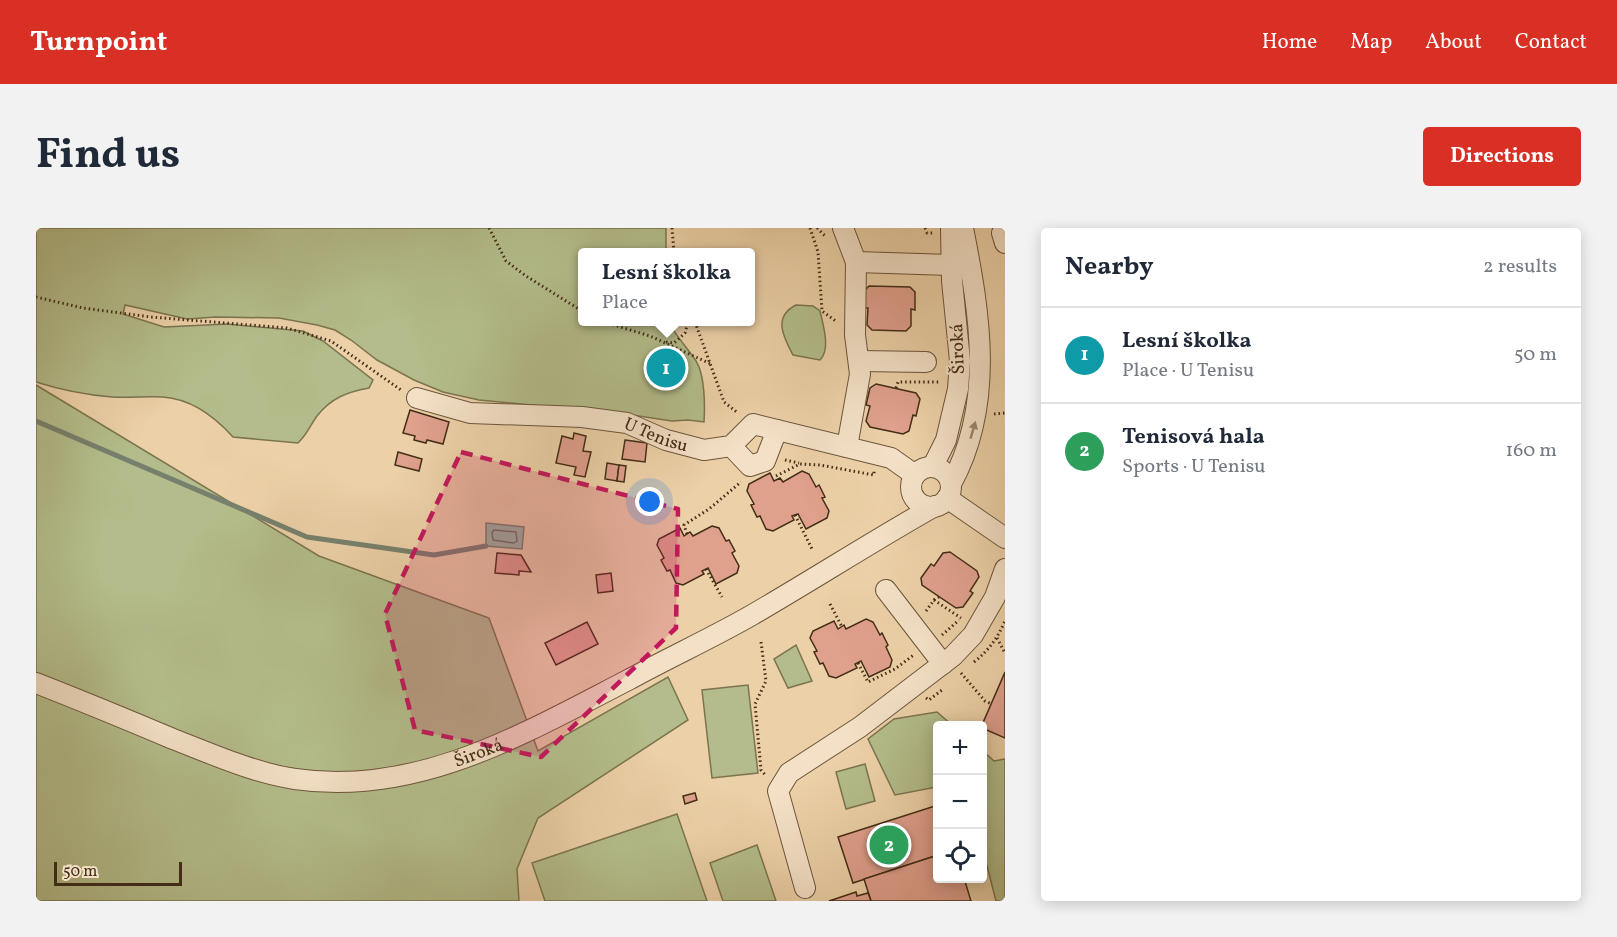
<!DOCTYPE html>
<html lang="en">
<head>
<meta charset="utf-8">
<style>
  body { margin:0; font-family:Vollkorn,serif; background:#f2f2f3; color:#1f2937 }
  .controls { position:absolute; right:18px; bottom:18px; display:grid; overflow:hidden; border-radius:6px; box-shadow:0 3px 15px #0003 }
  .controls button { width:54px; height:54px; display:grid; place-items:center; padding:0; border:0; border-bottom:2px solid #e0e1e3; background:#fff; color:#1f2937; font:30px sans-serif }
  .scale { position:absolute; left:18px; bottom:15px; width:128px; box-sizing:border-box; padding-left:6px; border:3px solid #432d17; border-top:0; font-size:16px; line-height:21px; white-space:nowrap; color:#432d17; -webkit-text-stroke:4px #f3e0c6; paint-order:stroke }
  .you { position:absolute; left:614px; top:274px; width:21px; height:21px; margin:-15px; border:4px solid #fff; border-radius:50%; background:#1a73e8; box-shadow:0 0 0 9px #1a73e833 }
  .badge { display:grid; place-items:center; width:39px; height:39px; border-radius:50%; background:#d93025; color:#fff; font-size:20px; font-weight:700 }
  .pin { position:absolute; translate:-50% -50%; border:3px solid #fff; box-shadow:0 2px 6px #0006 }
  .popup { position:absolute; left:542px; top:20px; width:177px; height:78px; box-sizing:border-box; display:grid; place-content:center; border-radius:6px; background:#fff; filter:drop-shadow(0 2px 4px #0005); font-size:20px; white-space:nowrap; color:#747a83 }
  .popup b { font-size:22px; color:#1f2937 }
  .popup::after { content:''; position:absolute; left:50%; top:100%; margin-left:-12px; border:12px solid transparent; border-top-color:#fff }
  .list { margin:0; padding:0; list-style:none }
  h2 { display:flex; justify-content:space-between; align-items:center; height:78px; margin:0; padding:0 24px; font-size:26px }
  h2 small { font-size:20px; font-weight:400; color:#747a83 }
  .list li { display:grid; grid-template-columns:39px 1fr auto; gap:18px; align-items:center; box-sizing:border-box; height:96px; padding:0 24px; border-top:2px solid #e0e1e3 }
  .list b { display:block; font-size:22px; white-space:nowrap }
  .list p { margin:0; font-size:20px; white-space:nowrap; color:#747a83 }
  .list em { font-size:20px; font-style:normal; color:#747a83 }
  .icon { flex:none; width:33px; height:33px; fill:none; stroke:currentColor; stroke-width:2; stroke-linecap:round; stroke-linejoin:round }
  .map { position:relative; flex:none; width:969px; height:673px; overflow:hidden; border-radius:6px }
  header { display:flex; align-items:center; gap:36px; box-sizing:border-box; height:84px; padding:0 30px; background:#d93025; color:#fff }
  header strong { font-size:28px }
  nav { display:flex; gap:33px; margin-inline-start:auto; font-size:21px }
  .intro { display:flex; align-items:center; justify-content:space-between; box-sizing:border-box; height:144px; padding:0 36px }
  h1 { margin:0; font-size:42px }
  .button { padding:15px 27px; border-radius:6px; background:#d93025; color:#fff; font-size:21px; font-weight:700 }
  main { display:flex; gap:36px; padding:0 36px }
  aside { flex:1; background:#fff; border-radius:6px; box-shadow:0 3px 15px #0003 }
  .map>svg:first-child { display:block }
</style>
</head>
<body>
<header>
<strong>Turnpoint</strong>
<nav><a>Home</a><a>Map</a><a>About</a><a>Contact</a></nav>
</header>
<div class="intro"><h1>Find us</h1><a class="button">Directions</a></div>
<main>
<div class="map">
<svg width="969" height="673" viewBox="0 0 969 673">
  <rect width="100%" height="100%" fill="#ecd0a7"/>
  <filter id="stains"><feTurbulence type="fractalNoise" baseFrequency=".00333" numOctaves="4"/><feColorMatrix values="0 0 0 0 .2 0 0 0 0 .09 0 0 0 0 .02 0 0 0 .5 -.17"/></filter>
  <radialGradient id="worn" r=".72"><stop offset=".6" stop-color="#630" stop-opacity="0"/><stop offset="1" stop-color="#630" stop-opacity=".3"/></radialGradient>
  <g fill="#b3bc8a" stroke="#7b7450" stroke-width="1.5">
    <path d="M0,0H630V24H546V94H633C640,109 651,119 660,133C669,147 669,178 668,194L652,192L636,193L596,187L443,172L407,164L378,152L341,132L315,112L299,102L281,97L243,90L180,89L151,91L89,77L87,86L128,99L191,96L267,103L287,113L337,152L333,160C311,164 295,170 281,188C273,199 272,205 262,215L197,209C179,189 156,171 127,169C110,168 93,170 76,169C50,167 25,162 0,154Z"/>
    <path d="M760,77L777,78L784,83C787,97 795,121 784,132L757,127C748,110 736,89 760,77Z"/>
    <path d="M0,157L283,328L453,390L502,523L632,449L652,492L502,590L481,641L483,673H0Z"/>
    <path d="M760,417L776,453L752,460L738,431Z"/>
    <path d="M712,457L722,545L676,550L666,462Z"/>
    <path d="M901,484L916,497H902L901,559L859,567L832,511L858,491Z"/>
    <path d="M947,523L958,533L969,531V673H960L947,622Z"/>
    <path d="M829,536L839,573L810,581L800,544Z"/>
    <path d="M641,586L671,673H509L496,635Z"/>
    <path d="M721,617L740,673H687L674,635Z"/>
  </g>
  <path fill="#99b7a7" stroke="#77806d" stroke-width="1.5" d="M450,295L488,299L486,321L450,318Z"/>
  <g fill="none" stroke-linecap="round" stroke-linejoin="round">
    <path stroke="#6e725f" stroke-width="1.5" d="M458,302L480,304L481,313L478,315L457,312L456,305Z"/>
    <path stroke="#77806d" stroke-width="5" d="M0,193L271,309L398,327L450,318"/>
  </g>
  <g fill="#dfa08c" stroke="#432d17" stroke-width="1.5">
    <path d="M833,58L874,59L879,64V82L875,81V98L870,103L836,102L831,97L832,80H828V63Z"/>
    <path d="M617,126L650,142L644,155L610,139Z"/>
    <path d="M840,156L880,165L884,171L880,188L877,187L873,203L867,206L834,199L830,193L834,178L830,177L834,160Z"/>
    <path d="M374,182L413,194L407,216L391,212L390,215L378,212L379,208L367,205Z"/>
    <path d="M538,205L550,208L547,223L555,224L549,249L538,247L540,239L520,235L526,208L537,211Z"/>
    <path d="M589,212L611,215L609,234L586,231Z"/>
    <path d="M362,224L386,231L383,243L359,237Z"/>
    <path d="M571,235L583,237L581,253L569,251Z"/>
    <path d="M583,237L590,238L588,254L581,253Z"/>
    <path d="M766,243L773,246L780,259L783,257L789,269L786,270L793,283L791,290L770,301L762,286L756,288L758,292L737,303L730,301L724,288L721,289L715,277L718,276L711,263L713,256L734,245L738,253L744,250L747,254Z"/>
    <path d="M676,298L683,300L690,313L693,312L699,323L696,325L703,338L701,345L680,356L672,340L666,343L668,346L647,357L640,355L634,342L631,343L625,332L628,330L621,317L623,311L644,300L648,308L654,304L657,308Z"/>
    <path d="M914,324L941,343L943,349L934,363L937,365L927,379L920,380L886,357L885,350L895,336L898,338L907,325Z"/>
    <path d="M461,325L485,327L495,344L483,343V347L459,345Z"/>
    <path d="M575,345L577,363L562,365L560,347Z"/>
    <path d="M830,391L837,394L844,407L846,405L852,417L850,419L856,432L854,439L833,449L825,433L819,436L821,440L800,450L793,448L787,435L784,436L778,424L781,423L774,410L777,403L798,393L802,401L808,397L810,401Z"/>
    <path d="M551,394L562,416L520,437L509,415Z"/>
    <path d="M969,444V510L946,500V497Z"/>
    <path d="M659,565L661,572L649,576L647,568Z"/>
    <path d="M902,577V627L817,655L802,609Z"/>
    <path d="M902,627V650H928L935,673H835L828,651Z"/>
    <path d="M820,664L821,668L832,665L835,673H793Z"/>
  </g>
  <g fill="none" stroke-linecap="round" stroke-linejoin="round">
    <defs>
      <g id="minor">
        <path d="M807,0L820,34L915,37L927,35"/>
        <path d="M966,5L969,15"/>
        <path d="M824,133L890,134"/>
        <path id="s1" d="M381,170L434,185L546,189L591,195L630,212L668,222L695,218L717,196L855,230L879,247"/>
        <path d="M695,218L714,238L729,233L741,202"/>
        <path d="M811,219L824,146L819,107L820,34"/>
        <path d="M897,238L910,212L922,161L924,133L916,53L915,0"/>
        <circle cx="895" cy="259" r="20"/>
        <path d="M915,256C959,176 944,86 927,0"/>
        <path d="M911,270L969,310"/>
        <path d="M850,362L907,436"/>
        <path id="s2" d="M0,455C46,473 92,492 137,511C176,526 218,545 259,551C382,569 489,505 594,451C634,429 676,410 716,387C778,351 837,313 899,278"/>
        <path d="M769,660L742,563L753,545L824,499L917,428L937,407L959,369L969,341"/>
      </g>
    </defs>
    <use href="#minor" stroke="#6d563b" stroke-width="22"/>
    <g stroke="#432d17" stroke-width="3" stroke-dasharray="1.5 3" stroke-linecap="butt">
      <path d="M453,0L470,33L490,48L546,83"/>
      <path d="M636,0L638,24"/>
      <path d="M774,0L782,24L786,83L801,94"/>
      <path d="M781,0L790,9"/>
      <path d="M889,0L891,5H897"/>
      <path d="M0,69L47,80L115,89L251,100L295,113L365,162"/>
      <path d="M568,94L614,108L675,136"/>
      <path d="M659,94L688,174L702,185"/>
      <path d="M630,114L638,115L649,105L652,94"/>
      <path d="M860,160L862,154H904"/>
      <path d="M958,186L969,185"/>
      <path d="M749,232L763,235"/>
      <path d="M740,248L764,236L784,237L838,247V243"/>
      <path d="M759,287L776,321"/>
      <path d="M651,306L648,297L673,281L705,254"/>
      <path d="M670,341L686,369"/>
      <path d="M898,372L903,369"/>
      <path d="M794,376L806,399"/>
      <path d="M890,383L898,372L925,390"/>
      <path d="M906,407L923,392"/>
      <path d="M961,410L969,425"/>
      <path d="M725,414L730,453L719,476L725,542L730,548"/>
      <path d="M938,434C953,422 961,411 969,393"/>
      <path d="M822,435L832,454L859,441L879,426"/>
      <path d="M925,445L949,473L956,476"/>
      <path d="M890,470L893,472L906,462"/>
    </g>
    <use href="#minor" stroke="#f3e0c6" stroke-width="20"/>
  </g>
  <defs><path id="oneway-solid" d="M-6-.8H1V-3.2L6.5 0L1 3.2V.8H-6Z" transform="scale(1.5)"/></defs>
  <use fill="#9b866e" href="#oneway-solid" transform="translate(937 202) rotate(-74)"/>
  <path fill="#c2185b" fill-opacity="0.2" stroke="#c2185b" stroke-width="4.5" stroke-dasharray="12 8" stroke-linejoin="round" d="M425,224L642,281L640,400L505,529L379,502L349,386Z"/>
  <g text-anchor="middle" stroke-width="4.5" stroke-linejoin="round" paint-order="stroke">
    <g font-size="18" fill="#432d17" stroke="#f3e0c6">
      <text transform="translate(921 121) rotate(-92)" y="6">Široká</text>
      <text dy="6" stroke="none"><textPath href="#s1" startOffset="244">U Tenisu</textPath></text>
      <text dy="6" stroke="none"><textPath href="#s2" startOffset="464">Široká</textPath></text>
    </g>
  </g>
  <rect width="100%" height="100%" filter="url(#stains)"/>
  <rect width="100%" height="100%" fill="url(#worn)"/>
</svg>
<div class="controls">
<button>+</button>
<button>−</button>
<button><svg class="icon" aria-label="locate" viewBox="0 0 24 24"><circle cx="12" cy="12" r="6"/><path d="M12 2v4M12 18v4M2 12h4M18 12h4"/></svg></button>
</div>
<div class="scale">50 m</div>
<div class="you"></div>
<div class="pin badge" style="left:630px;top:140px;background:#0f9aa8">1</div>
<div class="popup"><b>Lesní školka</b>Place</div>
<div class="pin badge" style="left:853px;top:617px;background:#2e9e5b">2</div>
</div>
<aside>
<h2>Nearby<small>2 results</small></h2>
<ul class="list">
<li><span class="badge" style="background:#0f9aa8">1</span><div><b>Lesní školka</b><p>Place · U Tenisu</p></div><em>50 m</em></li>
<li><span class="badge" style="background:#2e9e5b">2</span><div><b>Tenisová hala</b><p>Sports · U Tenisu</p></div><em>160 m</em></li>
</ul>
</aside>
</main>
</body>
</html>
